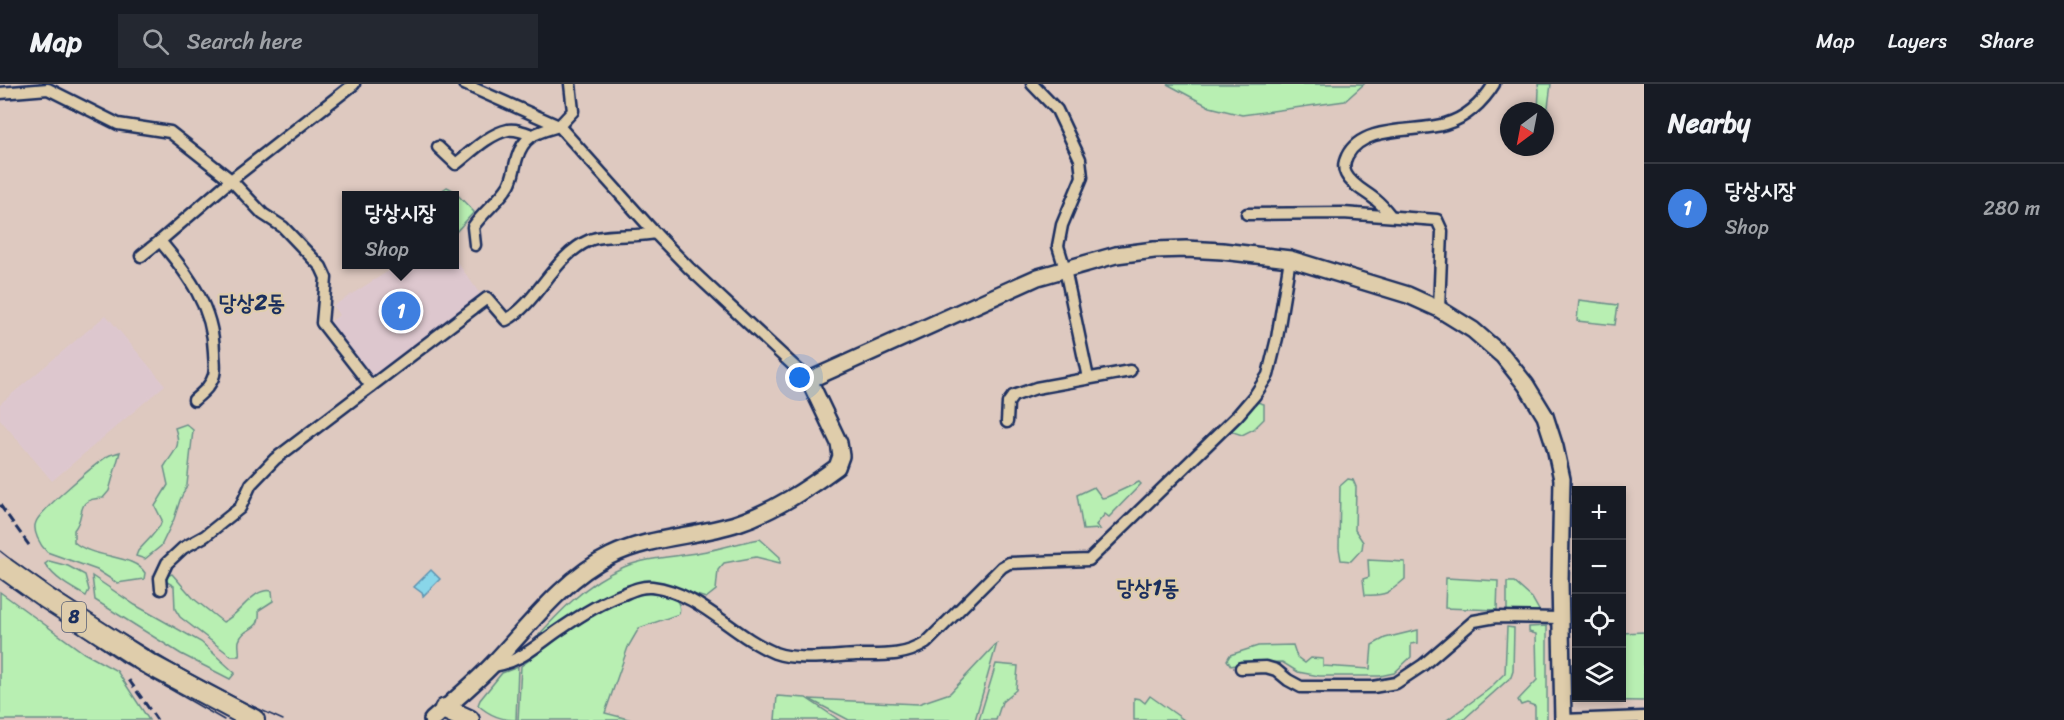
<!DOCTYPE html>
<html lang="en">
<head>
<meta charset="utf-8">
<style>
  body { margin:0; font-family:Sriracha,"Poor Story",sans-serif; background:#242831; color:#f1f3f6 }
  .controls { position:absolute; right:18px; bottom:18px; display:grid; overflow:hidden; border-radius:0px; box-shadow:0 3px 9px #0003 }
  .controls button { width:54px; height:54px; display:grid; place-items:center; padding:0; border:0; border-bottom:2px solid #363941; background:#171b24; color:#f1f3f6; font:30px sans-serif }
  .compass { position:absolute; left:1500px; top:18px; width:54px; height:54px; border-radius:50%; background:#171b24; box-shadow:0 3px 9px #0003; rotate:212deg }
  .you { position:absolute; left:800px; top:294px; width:21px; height:21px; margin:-15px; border:4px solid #fff; border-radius:50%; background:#1a73e8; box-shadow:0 0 0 9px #1a73e833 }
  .badge { display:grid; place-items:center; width:39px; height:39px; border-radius:50%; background:#d1495b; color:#fff; font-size:20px; font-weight:700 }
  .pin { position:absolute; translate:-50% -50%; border:3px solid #fff; box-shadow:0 2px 6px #0006 }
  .popup { position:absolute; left:342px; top:107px; width:117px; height:78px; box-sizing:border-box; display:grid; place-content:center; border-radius:0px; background:#171b24; filter:drop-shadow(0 2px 4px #0005); font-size:20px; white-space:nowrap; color:#9ea1a6 }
  .popup b { font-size:22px; color:#f1f3f6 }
  .popup::after { content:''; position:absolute; left:50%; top:100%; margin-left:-12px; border:12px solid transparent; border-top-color:#171b24 }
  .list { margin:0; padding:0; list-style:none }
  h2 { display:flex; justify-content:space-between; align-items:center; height:78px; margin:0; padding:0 24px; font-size:26px }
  h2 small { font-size:20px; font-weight:400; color:#9ea1a6 }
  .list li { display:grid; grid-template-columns:39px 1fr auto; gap:18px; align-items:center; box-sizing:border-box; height:90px; padding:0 24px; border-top:2px solid #363941 }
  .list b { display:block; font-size:22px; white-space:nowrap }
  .list p { margin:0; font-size:20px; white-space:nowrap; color:#9ea1a6 }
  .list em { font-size:20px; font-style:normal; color:#9ea1a6 }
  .icon { flex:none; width:33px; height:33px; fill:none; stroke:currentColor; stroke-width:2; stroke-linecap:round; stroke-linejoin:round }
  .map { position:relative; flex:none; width:1644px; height:636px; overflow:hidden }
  header { display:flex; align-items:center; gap:36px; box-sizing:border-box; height:84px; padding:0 30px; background:#171b24; border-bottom:2px solid #363941 }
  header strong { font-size:28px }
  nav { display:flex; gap:33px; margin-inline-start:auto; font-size:21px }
  .search { width:420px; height:54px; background:#242831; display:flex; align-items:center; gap:15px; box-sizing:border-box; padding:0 21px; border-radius:0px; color:#9ea1a6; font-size:22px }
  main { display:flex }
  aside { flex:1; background:#171b24 }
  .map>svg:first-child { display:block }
</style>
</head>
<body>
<header>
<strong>Map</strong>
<div class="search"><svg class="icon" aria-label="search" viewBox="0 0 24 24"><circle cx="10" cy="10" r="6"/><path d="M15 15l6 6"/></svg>Search here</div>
<nav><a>Map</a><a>Layers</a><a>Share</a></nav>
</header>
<main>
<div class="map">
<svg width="1644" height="636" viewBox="0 0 1644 636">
  <rect width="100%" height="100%" fill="#dec9c0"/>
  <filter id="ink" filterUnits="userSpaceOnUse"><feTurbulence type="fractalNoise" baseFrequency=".0167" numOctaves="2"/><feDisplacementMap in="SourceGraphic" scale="12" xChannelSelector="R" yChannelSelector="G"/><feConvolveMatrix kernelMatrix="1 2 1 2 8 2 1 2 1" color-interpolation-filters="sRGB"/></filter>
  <g filter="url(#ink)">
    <g fill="#ddc7ce">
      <path d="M455,175L483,214L371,298L327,241L339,231L333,222L398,181H410L412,184L417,181L455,180Z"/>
      <path d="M106,231L165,301L52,397L0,335V320Z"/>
    </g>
    <g fill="#b8efb2" stroke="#6a8f88" stroke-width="1.5">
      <path d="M1167,0H1364L1345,17L1242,31L1210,23Z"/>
      <path d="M1538,0H1551L1545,46V27H1538L1539,6Z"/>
      <path d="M447,103L453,106L474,128L455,149V112L435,111Z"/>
      <path d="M1579,216L1618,221L1615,241L1577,237Z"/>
      <path d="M1257,318L1264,320V335L1254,345L1242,351L1233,348L1231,343L1250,322Z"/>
      <path d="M186,340L193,346L187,401L180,416L174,435L161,462L145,475L136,472L138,467L151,453L160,442L162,436L155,422L168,401L164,383C174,366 182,365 175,344Z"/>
      <path d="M120,368L109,407L103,414C73,415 87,430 74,446V458C93,475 134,470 145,489L144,495L117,499L97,486L47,468C40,461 32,447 36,438C40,427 99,376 110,371C113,370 117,369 120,368Z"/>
      <path d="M1348,395L1353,396L1356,403L1355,446L1363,458L1362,465L1351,477L1341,476L1339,464L1340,402Z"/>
      <path d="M1139,398L1141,400L1109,433L1105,430L1096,441L1100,445L1083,446L1077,411L1094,403L1102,414L1107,413Z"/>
      <path d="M760,455L780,473V479L756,473L724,479L718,486L716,506L706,514L680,506L645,499L526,565C554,534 584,499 624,483C648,473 676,473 701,468C721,465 740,458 760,455Z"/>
      <path d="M1368,476L1405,478V495C1389,509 1386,512 1365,511L1363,495L1369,493Z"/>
      <path d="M49,477L68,482L85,491L89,506L86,512C70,503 55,495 45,480Z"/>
      <path d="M172,490L194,515L223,538C241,530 253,503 272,507L273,517L259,526C261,550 244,541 239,557C238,562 240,568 239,572H231L180,533L175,525L174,502L167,498L166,492Z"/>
      <path d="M92,492L135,521L201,558L235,589L230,595L181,570L95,516Z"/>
      <path d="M1446,494L1498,497L1497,526L1445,524Z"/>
      <path d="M1507,498H1514L1532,514L1540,528L1507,527Z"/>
      <path d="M0,508L84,569L117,587L149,636H0Z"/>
      <path d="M648,509C662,512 684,510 679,530L639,544L628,563L605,629L632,636H518L521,582C558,556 603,517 648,509Z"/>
      <path d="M1547,542V636H1535V622L1527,619L1521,621L1518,616L1537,596L1536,550L1529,548V543Z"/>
      <path d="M1507,543L1514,544L1513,587L1511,593L1463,636H1447L1489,605L1505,589Z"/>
      <path d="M1418,546V559L1411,560V573L1394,589L1380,592H1319L1298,588L1282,578L1244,579L1231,582L1227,576L1230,571L1258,562L1293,561L1297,573L1305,579L1311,574L1323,575V582L1370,585L1372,561L1385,554Z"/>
      <path d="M1644,548V617L1577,616V614H1622V549Z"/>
      <path d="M997,559L975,636H849L809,615L918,620L950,609Z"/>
      <path d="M996,580L1018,582L1016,606L1002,618L996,636H979Z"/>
      <path d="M518,583L516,636C501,636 489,631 478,621L480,616L502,589Z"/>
      <path d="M777,612L806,614L839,636H775Z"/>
      <path d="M1150,612L1184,636H1134V614L1140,615L1145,619Z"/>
    </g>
    <path fill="#89d6e9" stroke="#5d93b1" stroke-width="1.5" d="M431,486L440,495L423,512L422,509L414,503Z"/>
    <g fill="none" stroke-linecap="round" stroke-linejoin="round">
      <defs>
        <g id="street">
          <path d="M464,0L559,42L573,27L570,0"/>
          <path d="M1032,0L1057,26L1080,75L1082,93L1062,141L1058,162L1065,185L1088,294"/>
          <path d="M0,9L48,5L118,40L170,48L231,96L263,130L283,143L321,183L326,194L322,239L371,302"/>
          <path d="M438,63L456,80C471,68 489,50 508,46C516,45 524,48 532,51"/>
          <path d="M1247,130L1343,129L1437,136L1442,147L1439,225"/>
          <path d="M1390,131C1386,126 1382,121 1377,117C1367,108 1352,102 1346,90C1343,84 1344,78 1347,72C1363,40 1415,49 1445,40C1466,34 1483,18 1494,0"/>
          <path d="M160,157C188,190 213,223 214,268C214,275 216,284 214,291C211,302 202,309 194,316"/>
          <path d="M475,161L473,143C483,128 500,116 509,101C514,92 514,83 517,74C524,50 539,48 559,42L655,149L689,184L809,296"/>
          <path d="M141,172L160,157L231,96L354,0"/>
          <path d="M1007,338L1008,319L1013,312L1036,304L1130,287"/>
          <path d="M161,505L160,494L167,479L183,464L205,452L240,424L251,400L275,375L487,214L506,236C538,219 553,172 590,156C603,150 637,153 655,149"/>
          <path d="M491,582C519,580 539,559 562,544C581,531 600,519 621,511C631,507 640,502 652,503C701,509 731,551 775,569C797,577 833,572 856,571C882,571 904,573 926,559L1002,483L1009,479L1089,476L1237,332L1255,311L1268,291L1277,254L1290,175"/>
          <path d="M1241,584L1266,583L1276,586L1288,596L1301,603H1373L1396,599L1423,581L1474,537L1496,533L1560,534"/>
          <path d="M1563,636L1644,633"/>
        </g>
        <path id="secondary" d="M432,636C453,617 474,600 493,580C528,543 564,494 610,472C650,452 696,453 738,439C774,427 807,405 837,383L841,372L839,359L809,296L1038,193L1116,171L1154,166L1186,165L1222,167L1290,175L1408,211L1439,225L1473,246L1503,272L1526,301L1545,332L1555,363L1562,395L1560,498L1563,636"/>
        <g id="highway">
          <path d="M147,579L254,636"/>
          <path d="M445,625L469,636"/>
        </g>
      </defs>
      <use href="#street" stroke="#1b2f5e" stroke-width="15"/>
      <use href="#secondary" stroke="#1b2f5e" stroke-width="20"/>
      <use href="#highway" stroke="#1b2f5e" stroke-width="24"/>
      <use href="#street" stroke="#dfcdab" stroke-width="10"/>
      <use href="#secondary" stroke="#dfcdab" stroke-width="15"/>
      <use href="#highway" stroke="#dfcdab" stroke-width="20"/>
      <g stroke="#1b2f5e" stroke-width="1.5">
        <path d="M0,467C35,495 73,518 110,542C165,577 223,610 283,636"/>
        <path d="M0,494L121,577L224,636"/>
      </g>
      <g stroke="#1b2f5e" stroke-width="3" stroke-dasharray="9 4.5" stroke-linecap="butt">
        <path d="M0,421L31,464"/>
        <path d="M129,596L157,636"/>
      </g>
      <defs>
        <path id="highway-bridge" d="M4,484L46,514L147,579"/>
      </defs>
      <use href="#highway-bridge" stroke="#1b2f5e" stroke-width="24" stroke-linecap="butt"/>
      <use href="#highway-bridge" stroke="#dfcdab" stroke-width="20"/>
    </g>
  </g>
  <g text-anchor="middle" stroke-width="4.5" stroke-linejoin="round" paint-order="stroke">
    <rect fill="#dfcdab" stroke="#565e75" stroke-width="1.5" x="62" y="518" width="24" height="30" rx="4.5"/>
    <g font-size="18" font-weight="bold" fill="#1b2f5e">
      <text x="74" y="539">8</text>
    </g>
    <g font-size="22" font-weight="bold" fill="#1b2f5e" stroke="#dfcdab">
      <text x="252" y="226">당상2동</text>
      <text x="1148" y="511">당상1동</text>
    </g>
  </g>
</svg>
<div class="controls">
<button>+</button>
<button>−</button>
<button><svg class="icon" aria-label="locate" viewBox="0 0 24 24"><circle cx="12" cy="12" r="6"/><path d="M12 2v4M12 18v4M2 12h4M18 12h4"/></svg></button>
<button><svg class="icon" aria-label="layers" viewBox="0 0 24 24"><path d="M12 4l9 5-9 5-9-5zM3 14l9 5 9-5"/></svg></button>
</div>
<svg class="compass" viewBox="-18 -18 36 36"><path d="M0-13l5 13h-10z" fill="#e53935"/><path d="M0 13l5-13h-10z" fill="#9ea1a6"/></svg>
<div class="you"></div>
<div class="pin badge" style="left:401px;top:227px;background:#3f7fe0">1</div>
<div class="popup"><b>당상시장</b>Shop</div>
</div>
<aside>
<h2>Nearby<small></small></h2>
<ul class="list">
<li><span class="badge" style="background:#3f7fe0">1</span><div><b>당상시장</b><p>Shop</p></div><em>280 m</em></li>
</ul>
</aside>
</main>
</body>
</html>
